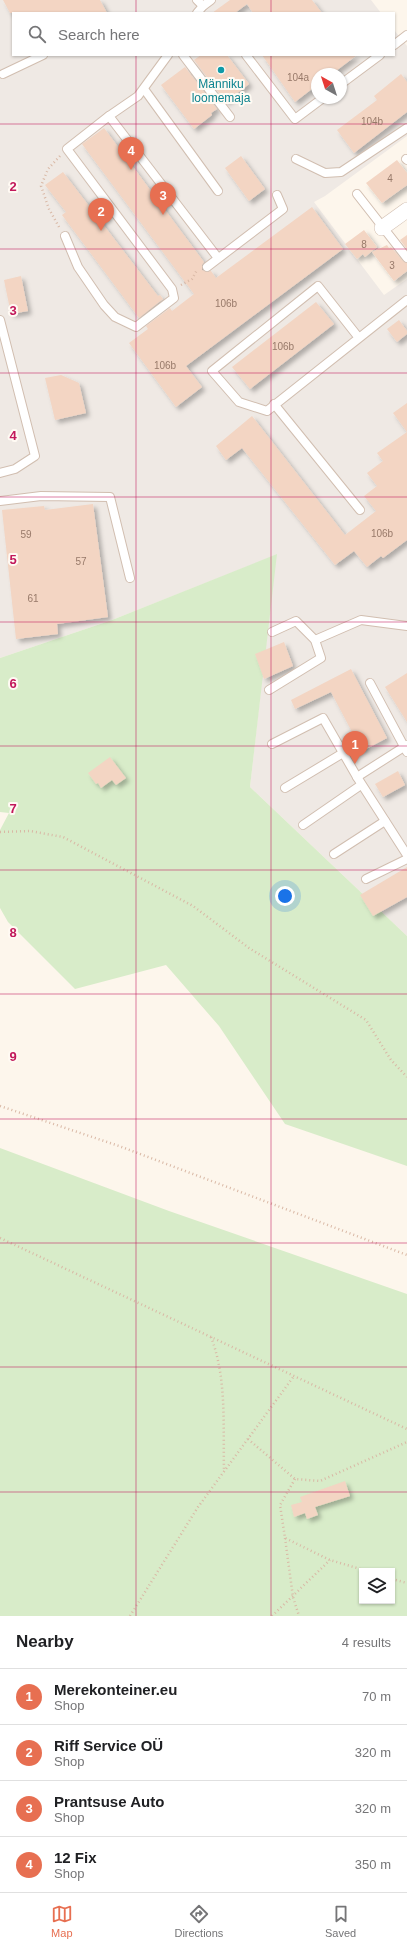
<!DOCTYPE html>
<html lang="en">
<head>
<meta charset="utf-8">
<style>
  body { margin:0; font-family:Helvetica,sans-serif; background:#f2f2f2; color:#202124 }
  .controls { position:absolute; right:12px; bottom:12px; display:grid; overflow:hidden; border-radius:0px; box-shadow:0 1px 3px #0004 }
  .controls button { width:36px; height:36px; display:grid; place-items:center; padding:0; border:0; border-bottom:1px solid #e0e0e0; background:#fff; color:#202124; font:20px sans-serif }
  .compass { position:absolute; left:311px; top:68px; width:36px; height:36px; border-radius:50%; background:#fff; box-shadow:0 1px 3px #0004; rotate:321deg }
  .you { position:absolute; left:285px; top:896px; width:14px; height:14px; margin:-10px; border:3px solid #fff; border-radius:50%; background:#1a73e8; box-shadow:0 0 0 6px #1a73e833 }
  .badge { display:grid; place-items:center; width:26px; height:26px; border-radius:50%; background:#e76f51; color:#fff; font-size:13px; font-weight:700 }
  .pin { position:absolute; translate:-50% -33px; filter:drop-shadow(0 1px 2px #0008) }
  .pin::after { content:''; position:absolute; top:21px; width:14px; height:12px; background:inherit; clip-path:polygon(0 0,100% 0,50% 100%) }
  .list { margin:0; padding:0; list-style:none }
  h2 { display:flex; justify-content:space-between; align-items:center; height:52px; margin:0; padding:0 16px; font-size:17px }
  h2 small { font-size:13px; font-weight:400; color:#757577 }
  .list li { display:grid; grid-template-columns:26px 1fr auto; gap:12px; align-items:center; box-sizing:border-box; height:56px; padding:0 16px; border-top:1px solid #e0e0e0 }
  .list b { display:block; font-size:15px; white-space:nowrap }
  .list p { margin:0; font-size:13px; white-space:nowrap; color:#757577 }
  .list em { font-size:13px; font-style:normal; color:#757577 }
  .icon { flex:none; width:22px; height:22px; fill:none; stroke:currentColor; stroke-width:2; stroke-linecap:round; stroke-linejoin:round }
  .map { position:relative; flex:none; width:407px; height:1616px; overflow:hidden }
  .search { position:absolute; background:#fff; box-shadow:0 1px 3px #0004; left:12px; right:12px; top:12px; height:44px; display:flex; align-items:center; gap:10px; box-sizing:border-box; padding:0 14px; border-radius:0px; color:#757577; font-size:15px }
  .sheet { height:276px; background:#fff }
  nav { display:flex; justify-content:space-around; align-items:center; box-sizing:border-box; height:56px; border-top:1px solid #e0e0e0; background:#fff; font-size:11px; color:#757577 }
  nav a { display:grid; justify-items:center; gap:2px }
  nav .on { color:#e76f51 }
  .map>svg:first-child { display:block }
</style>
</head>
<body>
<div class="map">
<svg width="407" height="1616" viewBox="0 0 407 1616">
  <defs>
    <filter id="shadow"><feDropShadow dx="3.5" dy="3.5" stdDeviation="2" flood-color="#0004"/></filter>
  </defs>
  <rect width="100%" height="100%" fill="#fdf6ec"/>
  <path fill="#efe9e4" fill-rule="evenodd" d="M0,0H371L381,13H13V55H394V30L407,46V136L325,196L314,202L384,295L407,279V936L250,787L276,555L112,620L0,658ZM317,74H341V98H317Z"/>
  <g fill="#d8ecc9" fill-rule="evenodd">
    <path d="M277,554L250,787L407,936V1166L285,1124L219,1026L166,965L75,989L8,922L0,908V830L9,813L0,812V658L112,620Z"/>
    <path d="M0,1148L169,1211L407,1294V1616H0ZM362,1571H392V1601H362Z"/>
  </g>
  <g fill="#f3d5c3" filter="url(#shadow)">
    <path d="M3,0H100L107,13H10Z"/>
    <path d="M230,0H312L322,13H253L247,4L235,13H212Z"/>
    <path d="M201,55H227L249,84L226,102L194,60Z"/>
    <path d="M262,55H357L332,74H317V85L295,102Z"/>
    <path d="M185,67L217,109L211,113L212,115L194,129L161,85Z"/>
    <path d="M401,74L407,82V112L354,153L337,130L377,100L374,96Z"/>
    <path d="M104,128L204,262L202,265V270L207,272L211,271L216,278L312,207L343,249L186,366L202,387L176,407L129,343L148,329L146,326L170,308L172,311L194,294L82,144Z"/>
    <path d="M241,156L265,189L249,201L225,168Z"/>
    <path d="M397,160L407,173V185L382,203L366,183Z"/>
    <path d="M63,172L158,296L160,295L163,299L139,318L62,215L66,212L45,185Z"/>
    <path d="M364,230L377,247L365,257L363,254L357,259L345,244Z"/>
    <path d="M407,235V249L400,240Z"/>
    <path d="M387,245L389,248L391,247L403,261L407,263V271L394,281L372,252Z"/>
    <path d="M21,276L28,311L11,314L4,280Z"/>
    <path d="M316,302L334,324L250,389L232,367Z"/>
    <path d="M399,320L407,331V334L397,342L387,329Z"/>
    <path d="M61,375L79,383L86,413L55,420L45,378Z"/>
    <path d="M407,403V432L393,413Z"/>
    <path d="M252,416L345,535L376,511L364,496L377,486L367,473L383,461L377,453L407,432V540L383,558L381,556L367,567L354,551L335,565L242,448L226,460L216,446Z"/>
    <path d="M93,504L108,617L57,624L58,634L16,639L2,510L44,506L45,510Z"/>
    <path d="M284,642L293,666L264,679L255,654Z"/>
    <path d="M351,669L387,738L362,751L331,692L295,709L291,700Z"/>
    <path d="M407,673V722L385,687Z"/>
    <path d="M110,757L126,778L116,785L112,780L101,788L98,783L96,784L88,773Z"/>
    <path d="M398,771L405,785L383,797L375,784Z"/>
    <path d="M407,867V897L373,916L360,895Z"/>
    <path d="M345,1481L350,1496L315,1507L318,1515L307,1519L305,1513L294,1517L291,1505L302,1502L300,1497Z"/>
  </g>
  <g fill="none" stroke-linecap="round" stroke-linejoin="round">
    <defs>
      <g id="lane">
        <path d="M197,0L203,6"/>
        <path d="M197,13L203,6L211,0"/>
        <path d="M394,45L407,35"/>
        <path d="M168,55L138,96L109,116L218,258"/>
        <path d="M183,55L230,117"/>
        <path d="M246,55L295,119L323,98"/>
        <path d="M3,74L43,55"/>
        <path d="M341,84L380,55"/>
        <path d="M144,89L218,191"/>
        <path d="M296,159L325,173L341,172L407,128"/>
        <path d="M406,159L407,160"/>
        <path d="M357,194L407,258"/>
        <path d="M65,236L78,267L104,305L115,317L136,327L174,298L172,289L67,149L109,116"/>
        <path d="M207,267L283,209L277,195"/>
        <path d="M0,320L35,456L15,469L0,473"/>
        <path d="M359,338L318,286L212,371L239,402L267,411L407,300"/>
        <path d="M274,404L360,510"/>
        <path d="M0,501L41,496L110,497L130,578"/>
        <path d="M315,640L361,620L407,626"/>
        <path d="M370,683L407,752"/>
        <path d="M269,690L321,658L315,640L296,621L272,632"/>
        <path d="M272,744L323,718L357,777L407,855"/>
        <path d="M357,777L407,745"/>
        <path d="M285,788L343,753"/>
        <path d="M303,825L361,785"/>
        <path d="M334,854L385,821"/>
        <path d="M366,879L407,859"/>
      </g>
      <path id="street" d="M382,228L407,210"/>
    </defs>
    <use href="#lane" stroke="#d1beb0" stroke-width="10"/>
    <use href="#street" stroke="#d1beb0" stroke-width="16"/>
    <g stroke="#d9b8a5" stroke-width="2.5" stroke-dasharray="1 3" stroke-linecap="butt">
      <path d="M59,227L49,209L41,186L48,169L60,156"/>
      <path d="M181,285L192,279L197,270"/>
      <path d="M0,832L30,831L63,837L193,906L249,948L366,1020L391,1060L407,1077"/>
      <path d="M0,1106L119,1146L407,1255"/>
      <path d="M0,1238L407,1429"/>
      <path d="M211,1337C227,1378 223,1427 224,1471"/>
      <path d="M248,1439L295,1479L320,1481L407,1442"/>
      <path d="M295,1479L280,1505L285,1538L330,1560L367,1571"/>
      <path d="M285,1538L293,1597L299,1616"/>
      <path d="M392,1579L407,1583"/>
      <path d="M130,1616L198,1507L294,1376"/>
      <path d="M272,1616L330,1560"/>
    </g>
    <use href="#lane" stroke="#fff" stroke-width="8"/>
    <use href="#street" stroke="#fff" stroke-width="15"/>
  </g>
  <path fill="none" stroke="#c2185b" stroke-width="1" stroke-opacity="0.55" d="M136,0V13M271,0V13M136,55V1616M271,55V1616M0,124H407M0,249H407M0,373H407M0,497H407M0,622H407M0,746H407M0,870H407M0,994H407M0,1119H407M0,1243H407M0,1367H407M0,1492H407"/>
  <circle fill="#0f9aa8" stroke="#fffaf3" stroke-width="1.5" cx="221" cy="70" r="4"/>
  <g text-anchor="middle" stroke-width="4" stroke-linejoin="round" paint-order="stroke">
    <g font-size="10" fill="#987a6a">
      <text x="298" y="81">104a</text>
      <text x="372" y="125">104b</text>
      <text x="390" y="182">4</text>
      <text x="364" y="248">8</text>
      <text x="392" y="269">3</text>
      <text x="226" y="307">106b</text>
      <text x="283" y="350">106b</text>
      <text x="165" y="369">106b</text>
      <text x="382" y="537">106b</text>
      <text x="26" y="538">59</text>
      <text x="81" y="565">57</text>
      <text x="33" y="602">61</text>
    </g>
    <g font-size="12" fill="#0d838f" stroke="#fffaf3">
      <text x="221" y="88">Männiku<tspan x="221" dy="14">loomemaja</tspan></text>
    </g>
  </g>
  <g font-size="13" text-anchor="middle" font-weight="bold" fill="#c2185b" stroke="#fffaf3" stroke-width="4" stroke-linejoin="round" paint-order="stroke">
    <text x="13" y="191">2</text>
    <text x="13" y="315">3</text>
    <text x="13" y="440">4</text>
    <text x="13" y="564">5</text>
    <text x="13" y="688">6</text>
    <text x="13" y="813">7</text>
    <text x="13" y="937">8</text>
    <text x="13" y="1061">9</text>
  </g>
</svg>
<div class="controls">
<button><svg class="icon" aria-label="layers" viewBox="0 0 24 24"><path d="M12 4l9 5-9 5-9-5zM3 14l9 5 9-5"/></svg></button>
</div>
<svg class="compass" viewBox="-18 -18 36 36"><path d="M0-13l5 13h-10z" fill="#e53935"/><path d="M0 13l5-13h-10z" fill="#757577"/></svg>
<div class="you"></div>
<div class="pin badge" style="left:355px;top:764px">1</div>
<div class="pin badge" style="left:101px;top:231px">2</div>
<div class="pin badge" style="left:163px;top:215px">3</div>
<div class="pin badge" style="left:131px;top:170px">4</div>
<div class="search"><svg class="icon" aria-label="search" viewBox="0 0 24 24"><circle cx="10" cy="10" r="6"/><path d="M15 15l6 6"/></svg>Search here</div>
</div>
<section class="sheet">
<h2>Nearby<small>4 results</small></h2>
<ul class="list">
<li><span class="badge">1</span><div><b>Merekonteiner.eu</b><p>Shop</p></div><em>70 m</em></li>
<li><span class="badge">2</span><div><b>Riff Service OÜ</b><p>Shop</p></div><em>320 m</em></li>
<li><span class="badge">3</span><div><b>Prantsuse Auto</b><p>Shop</p></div><em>320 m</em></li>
<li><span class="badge">4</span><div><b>12 Fix</b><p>Shop</p></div><em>350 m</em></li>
</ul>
</section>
<nav>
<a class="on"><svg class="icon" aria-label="map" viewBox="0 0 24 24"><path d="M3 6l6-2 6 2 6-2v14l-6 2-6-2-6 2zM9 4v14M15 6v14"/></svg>Map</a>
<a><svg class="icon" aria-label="directions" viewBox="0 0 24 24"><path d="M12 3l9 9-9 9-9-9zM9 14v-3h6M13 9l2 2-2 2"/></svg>Directions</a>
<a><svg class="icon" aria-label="saved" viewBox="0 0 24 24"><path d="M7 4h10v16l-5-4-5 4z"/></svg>Saved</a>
</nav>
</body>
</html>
